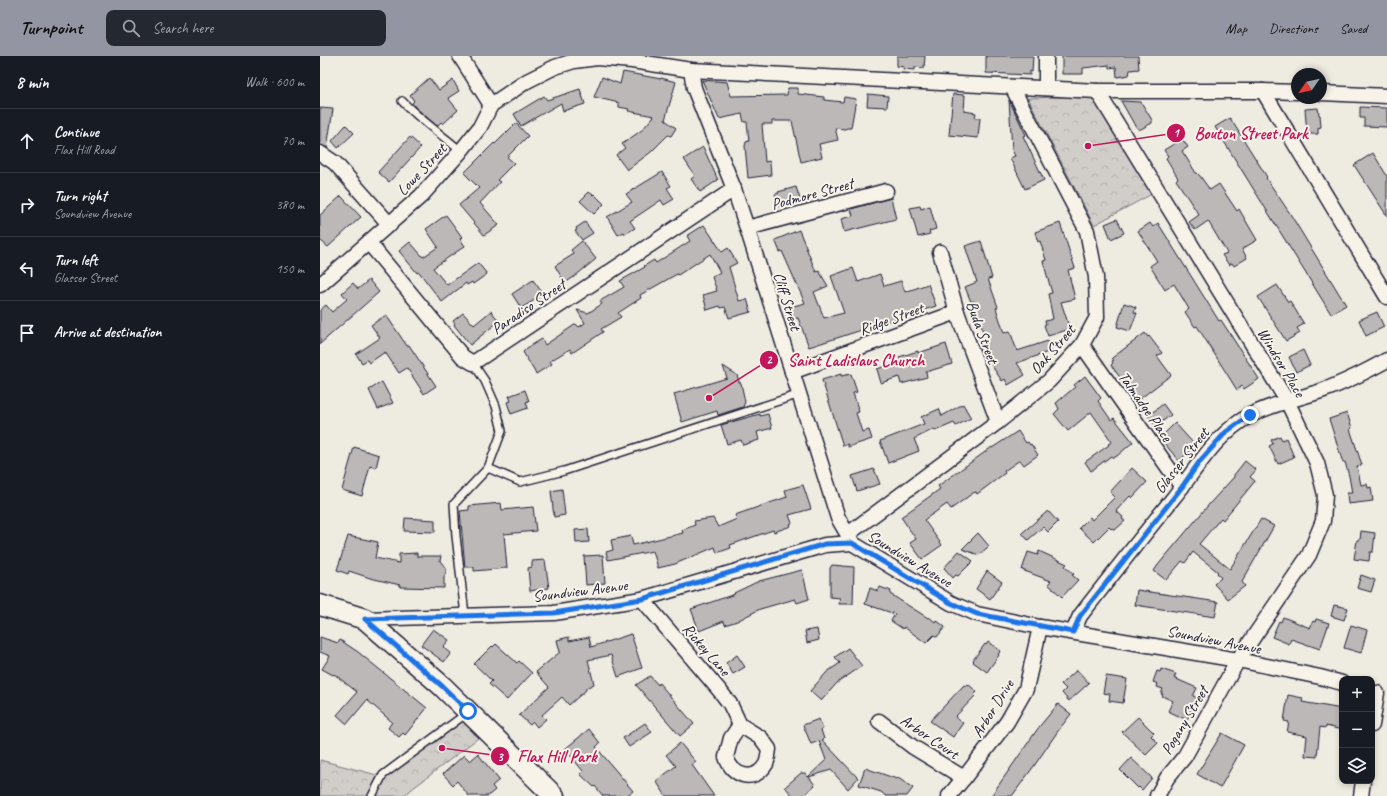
<!DOCTYPE html>
<html lang="en">
<head>
<meta charset="utf-8">
<style>
  body { margin:0; font-family:Caveat,sans-serif; background:#242831; color:#f1f3f6 }
  .controls { position:absolute; right:12px; bottom:12px; display:grid; overflow:hidden; border-radius:8px; box-shadow:0 2px 6px #0003 }
  .controls button { width:36px; height:36px; display:grid; place-items:center; padding:0; border:0; border-bottom:1px solid #363941; background:#171b24; color:#f1f3f6; font:20px sans-serif }
  .compass { position:absolute; left:971px; top:12px; width:36px; height:36px; border-radius:50%; background:#171b24; box-shadow:0 2px 6px #0003; rotate:236deg }
  .stop { position:absolute; width:12px; height:12px; margin:-9px; border:3px solid #1a73e8; border-radius:50%; background:#fff }
  .stop.end { background:#1a73e8; border-color:#fff; box-shadow:0 1px 4px #0008 }
  .list { margin:0; padding:0; list-style:none }
  h2 { display:flex; justify-content:space-between; align-items:center; height:52px; margin:0; padding:0 16px; font-size:17px }
  h2 small { font-size:13px; font-weight:400; color:#9ea1a6 }
  .list li { display:grid; grid-template-columns:26px 1fr auto; gap:12px; align-items:center; box-sizing:border-box; height:64px; padding:0 16px; border-top:1px solid #363941 }
  .list b { display:block; font-size:15px; white-space:nowrap }
  .list p { margin:0; font-size:13px; white-space:nowrap; color:#9ea1a6 }
  .list em { font-size:13px; font-style:normal; color:#9ea1a6 }
  .icon { flex:none; width:22px; height:22px; fill:none; stroke:currentColor; stroke-width:2; stroke-linecap:round; stroke-linejoin:round }
  .map { position:relative; flex:none; width:1067px; height:740px; overflow:hidden }
  header { display:flex; align-items:center; gap:24px; box-sizing:border-box; height:56px; padding:0 20px; background:#9495a2; color:#111 }
  header strong { font-size:19px }
  nav { display:flex; gap:22px; margin-inline-start:auto; font-size:14px }
  .search { width:280px; height:36px; background:#242831; display:flex; align-items:center; gap:10px; box-sizing:border-box; padding:0 14px; border-radius:8px; color:#9ea1a6; font-size:15px }
  main { display:flex }
  aside { flex:1; background:#171b24 }
  .map>svg:first-child { display:block }
</style>
</head>
<body>
<header>
<strong>Turnpoint</strong>
<div class="search"><svg class="icon" aria-label="search" viewBox="0 0 24 24"><circle cx="10" cy="10" r="6"/><path d="M15 15l6 6"/></svg>Search here</div>
<nav><a>Map</a><a>Directions</a><a>Saved</a></nav>
</header>
<main>
<aside>
<h2>8 min<small>Walk · 600 m</small></h2>
<ul class="list">
<li><svg class="icon" aria-label="ahead" viewBox="0 0 24 24"><path d="M12 20V5M6 11l6-6 6 6"/></svg><div><b>Continue</b><p>Flax Hill Road</p></div><em>70 m</em></li>
<li><svg class="icon" aria-label="right" viewBox="0 0 24 24"><path d="M7 20v-9h11M14 6l5 5-5 5"/></svg><div><b>Turn right</b><p>Soundview Avenue</p></div><em>380 m</em></li>
<li><svg class="icon" aria-label="left" viewBox="0 0 24 24"><path d="M17 20v-9H6M10 6l-5 5 5 5"/></svg><div><b>Turn left</b><p>Glasser Street</p></div><em>150 m</em></li>
<li><svg class="icon" aria-label="arrive" viewBox="0 0 24 24"><path d="M6 21V4h12l-3 4 3 4H6"/></svg><div><b>Arrive at destination</b></div></li>
</ul>
</aside>
<div class="map">
<svg width="1067" height="740" viewBox="0 0 1067 740">
  <defs>
    <pattern id="park-crowns" width="20" height="18" patternUnits="userSpaceOnUse"><rect width="20" height="18" fill="#d1cdc9"/><path d="M2 6a3 3 0 1 1 6 0M12 15a3 3 0 1 1 6 0" fill="none" stroke="#b3b0ae"/></pattern>
  </defs>
  <rect width="100%" height="100%" fill="#eeebe1"/>
  <filter id="ink" filterUnits="userSpaceOnUse"><feTurbulence type="fractalNoise" baseFrequency=".025" numOctaves="2"/><feDisplacementMap in="SourceGraphic" scale="8" xChannelSelector="R" yChannelSelector="G"/><feConvolveMatrix kernelMatrix="1 2 1 2 8 2 1 2 1" color-interpolation-filters="sRGB"/></filter>
  <g filter="url(#ink)">
    <g fill="url(#park-crowns)" stroke="#7a7882">
      <path d="M773,40L832,138L774,169L708,42Z"/>
      <path d="M143,662L162,679L83,740H0V704L57,719Z"/>
    </g>
    <g fill="#bbb8b7" stroke="#22223b">
      <path d="M577,0H605L604,12L595,11V14L583,13L584,11L577,10Z"/>
      <path d="M666,0H713L712,16L710,15V19L666,17Z"/>
      <path d="M742,0H818L819,13L810,14L809,19L797,21L796,11L789,12V9L763,12V18H742Z"/>
      <path d="M303,16L341,23V22L356,26L345,64L356,72L351,80L348,79L331,96L307,114L296,99L305,92L302,88L322,74L334,60L308,55L309,53L299,51V47L274,41L282,21L300,28Z"/>
      <path d="M109,22L119,34L133,24L139,35L128,42L138,54L123,68L121,66L117,70L96,52L92,47L94,45L90,39Z"/>
      <path d="M382,24L407,26L411,40L467,39L468,32H478V38L504,41V44L523,46L524,41L536,43L531,72H527L525,73L515,72L518,84L499,88L502,101L481,106L472,65H452V68H442L445,106L449,105L450,107L451,119L428,122L425,90L426,86L429,85L427,66H424L422,58L399,63Z"/>
      <path d="M260,33L265,48L243,55L241,47L201,70L194,58L224,40L227,44Z"/>
      <path d="M548,38L568,40L567,51L547,50Z"/>
      <path d="M633,38L645,39L644,55L656,57L655,62H660L658,82L629,79Z"/>
      <path d="M689,44L706,79L703,80L724,124L705,133L690,102L695,100L692,94Z"/>
      <path d="M801,45L821,46L832,64V67L819,74L814,68Z"/>
      <path d="M1040,51L1067,52V71L1044,70V62H1040Z"/>
      <path d="M0,52L13,53L7,92L0,89Z"/>
      <path d="M998,52L999,59H1000L1001,71L998,72V78H987L985,53Z"/>
      <path d="M910,62L947,121L946,122L969,156L1026,249L1011,258L895,71Z"/>
      <path d="M196,67L208,80L187,101L194,107L177,124L180,126L160,147L179,169L164,179L139,149L159,132L144,117L174,87L175,88Z"/>
      <path d="M26,69L34,77L18,92L12,85Z"/>
      <path d="M90,81L101,91L69,126L58,116Z"/>
      <path d="M862,83L868,91L862,95L876,117H877L880,120L890,134L899,128L917,155L919,153L937,184L922,193L927,202L914,210L912,207L909,209L902,199L907,197L888,165L875,174L869,166L879,159L856,124L858,122L846,102L848,100L844,94Z"/>
      <path d="M383,91L398,124L380,136L371,123L375,120L364,103Z"/>
      <path d="M1053,97L1067,120V160L1034,109Z"/>
      <path d="M342,116L351,130L347,132L354,143L344,149L341,144L310,165L315,172L305,178L304,176L298,179L287,161L312,146L306,138Z"/>
      <path d="M476,131L481,146L463,151L462,150L459,151L455,138L459,137L458,136Z"/>
      <path d="M269,136L273,139L274,138L284,148L274,158L260,145Z"/>
      <path d="M21,140L41,161L8,191L0,184V159Z"/>
      <path d="M571,142L576,163L524,176L521,163L533,160L531,153Z"/>
      <path d="M600,150L601,153L610,150L616,173L609,175L610,178L598,181L590,152Z"/>
      <path d="M126,159L142,181L140,183L145,190L113,212L127,229L158,207L167,218L153,228L152,226L147,229L146,227L122,246L99,216L97,217L79,195L90,186L103,201L118,191L106,173Z"/>
      <path d="M797,163L804,177L791,183L785,168Z"/>
      <path d="M265,166L273,177L262,184L255,175L257,174L256,172Z"/>
      <path d="M740,167L755,212L748,214L755,243L741,246L750,273L728,280L724,269L726,268L725,265L733,263L728,238L732,237L723,205L726,204L720,185L718,186L715,176Z"/>
      <path d="M830,167L833,171L838,167L899,265L901,264L939,323L924,333L922,330L917,334L877,270L875,271L865,256L869,253L854,228L845,234L830,210L837,205L818,175Z"/>
      <path d="M384,169L402,196L408,192L417,207L409,211L419,245L427,243L431,256L409,262L405,251L401,252L400,250L387,254L383,239L397,235L392,221L400,216L390,198L358,219L357,218L320,239L321,242L298,257L301,261L281,273L283,276L252,297L250,293L230,305L232,308L216,318L203,296L207,292L222,283L225,289L256,268L259,271L265,267L257,254L268,257L282,248L280,245L304,231L300,225L325,211L324,210L334,204L336,207L370,185L367,180Z"/>
      <path d="M479,174L496,216L499,215L508,230L494,236L504,262L524,257L511,220L533,212L538,226L560,218L564,230L581,225L585,236L608,228L616,250L489,291L478,262L473,263L470,251L485,247L462,195L460,196L455,184Z"/>
      <path d="M262,185L276,203L254,221L245,227L235,210L254,198L251,194Z"/>
      <path d="M661,185L672,222L668,223L678,251L676,252L684,277L690,275L697,295L728,285L731,295L697,307L705,319L688,329L685,323L682,325L668,304L670,303L664,284L665,283L654,245L651,246L645,231L657,226L645,190Z"/>
      <path d="M49,224L59,236L0,288V254L6,249L12,256L27,243L22,237L33,227L38,233Z"/>
      <path d="M213,224L221,235L217,238L220,241L201,252L192,238Z"/>
      <path d="M957,229L968,246L970,245L984,268L977,272L980,277L966,285L938,241Z"/>
      <path d="M804,247L816,251L814,256L817,257L810,275L797,271Z"/>
      <path d="M171,255L179,265L150,289L134,269L135,268L133,265L143,257L154,269Z"/>
      <path d="M1057,256L1064,271L1046,280L1039,264Z"/>
      <path d="M66,259L87,290L89,289L116,330L104,338L87,312L79,317L65,296L49,307L47,304L42,307L36,298L60,282L51,269Z"/>
      <path d="M825,277L828,281L829,280L842,297L837,300L851,319L817,345L791,309L793,307L792,305L794,304L792,302Z"/>
      <path d="M626,288L632,308L606,316L607,321L596,324L581,328L579,321L561,327L557,313L581,305L579,301L598,295V297Z"/>
      <path d="M983,294L990,309L976,316L969,301Z"/>
      <path d="M403,310L417,319L419,326L421,327L425,346L423,351L398,359L397,355L362,366L354,338L407,322Z"/>
      <path d="M521,318V320L531,318L537,336L533,337L539,356L536,357L542,376L549,374L552,383L528,391V388L523,390L502,324Z"/>
      <path d="M765,320L781,342L778,345L791,364L794,362L813,386L797,400L793,402L791,400L771,415L765,406L789,389L788,388L792,386L771,356L748,375L734,358L739,353L736,347L755,331L754,329Z"/>
      <path d="M62,326L73,347L58,353L49,334Z"/>
      <path d="M205,334L209,345L206,346L208,352L191,358L187,346L191,345L189,340Z"/>
      <path d="M643,348L651,362L636,370L634,367L615,375L614,373L594,383L599,395L568,407L560,385L604,368L601,361L619,353L622,360Z"/>
      <path d="M843,348L851,359L836,370L828,360Z"/>
      <path d="M1027,357L1032,372L1030,373L1042,409L1037,410L1041,429L1047,428L1048,432L1051,431L1053,445L1028,448L1027,437H1032L1029,420L1025,406L1023,407L1009,363Z"/>
      <path d="M440,358V360L448,358L452,372L437,376L439,384L423,389L421,384L407,388L401,369Z"/>
      <path d="M855,367L874,388L872,389L874,391L859,405L840,382Z"/>
      <path d="M698,375L706,387L708,386L710,389L711,388L718,399L704,409L700,404L684,415L685,417L657,438L656,436L653,437L631,453L627,448L604,464L622,489L602,503L590,487L596,483L581,461L620,433L618,430L672,391V392Z"/>
      <path d="M960,380L962,384L966,382L974,401L958,408L949,390L953,388L951,384Z"/>
      <path d="M34,391L59,399L56,412L50,410L42,440L22,434Z"/>
      <path d="M925,405L936,414L930,421L935,425L903,464L901,462L879,488L910,513L941,463L954,470L922,526L925,530L908,543L894,528L901,522L897,517L898,516L873,496L865,507L862,505L846,524L834,515L838,509L891,446L914,421V419Z"/>
      <path d="M812,412L827,426L812,442L810,440L796,455L803,461L802,463L805,465L795,474L792,472L791,473L789,471L774,486L759,472L770,461L772,464L795,441L790,436Z"/>
      <path d="M554,413L560,428L537,435L532,420Z"/>
      <path d="M483,429L491,453L469,459L472,467L470,468L471,470L454,476L453,474L410,489L411,492L397,497L395,491L355,508L338,512L333,495L288,504L286,496L293,494L291,484L311,480L313,489L363,477L362,474L375,469L374,465L393,462L398,471L417,463L415,459L467,441L465,434Z"/>
      <path d="M242,433L245,459L234,461L231,435Z"/>
      <path d="M181,447L182,454L213,451L216,475L184,478L187,512L154,515V511H145L140,455L149,454V450Z"/>
      <path d="M728,455L738,466L728,476L723,471L708,484L702,477Z"/>
      <path d="M85,462L115,464V476L84,475Z"/>
      <path d="M268,473L269,486L256,487L255,474Z"/>
      <path d="M1041,475L1055,477L1053,496H1050L1049,505L1034,503L1037,484H1040Z"/>
      <path d="M658,477L669,490L659,499L642,493Z"/>
      <path d="M28,480L58,486L55,502L79,507V498L97,497V500H121L120,505L126,512V517L124,520V532L80,531V529L50,522L29,515L28,518L17,514Z"/>
      <path d="M639,495L653,505L638,520L636,519L633,522L624,512Z"/>
      <path d="M719,495L747,508L745,510L754,518L752,519L758,524L742,541L728,528L731,525L702,514L708,496L718,499Z"/>
      <path d="M283,499L285,527L266,529L264,500Z"/>
      <path d="M225,504L229,532L210,535L208,512L212,511V505Z"/>
      <path d="M512,509L534,511L533,548H519L520,542L510,541V512Z"/>
      <path d="M482,514L489,543L477,547L475,543L440,553L417,565L405,569L404,565L379,575L371,553L415,538L414,537L439,525Z"/>
      <path d="M667,515L682,526L670,543L656,533Z"/>
      <path d="M1041,519L1055,524L1051,536L1037,532Z"/>
      <path d="M560,531L571,535L570,538L608,562L609,561L615,566L616,564L625,571L617,581L614,579L606,587L584,571L583,573L571,565L575,558L545,548L550,532L558,535Z"/>
      <path d="M817,534L898,546L895,561L815,549Z"/>
      <path d="M1014,549L1028,552L1024,564L1011,560Z"/>
      <path d="M963,561L990,572L993,565L995,566L996,563L1009,567L1000,593L971,583L969,588L952,581L959,565L961,566Z"/>
      <path d="M1031,569L1047,574L1041,597L1024,592Z"/>
      <path d="M113,573L129,584L123,591L131,597L124,606L101,589Z"/>
      <path d="M497,573L499,584L487,587L485,575Z"/>
      <path d="M311,578L322,612L298,621L291,599L268,604L274,628L266,632V634L249,649L242,641L222,659L226,663L217,671L213,666L210,669L199,659L229,631L216,616L240,596L237,584L249,581V585L269,581L271,591Z"/>
      <path d="M0,581L18,587L20,584L38,596L107,652L85,679L83,677L79,681L68,672L72,666L47,644L27,668L17,659L37,636L14,618L13,619L2,613L10,600L0,596Z"/>
      <path d="M668,586L681,595L678,598L679,599L667,616L653,606L654,605L653,604L665,588L666,589Z"/>
      <path d="M176,588L197,607L199,605L212,617L187,644L169,628L172,625L154,608L172,590L173,591Z"/>
      <path d="M528,592L542,610L517,627L501,645L490,635L507,616L520,607L515,601Z"/>
      <path d="M417,599L425,611L413,618L406,607Z"/>
      <path d="M841,613L856,618L854,622L877,632L873,640L877,642L867,664L848,655L853,645L842,640L843,638H841L843,633L837,631L838,628L833,626L837,615L840,616Z"/>
      <path d="M757,614L769,627L749,645L742,637L746,633L741,628Z"/>
      <path d="M330,620L338,629L339,627L374,668L360,680L316,629Z"/>
      <path d="M786,620L807,623L803,647L789,645L790,638L783,637Z"/>
      <path d="M648,628L657,636L654,639L655,640L635,661L643,667L633,681L610,665L644,629L646,630Z"/>
      <path d="M968,639L983,642L982,646L1022,653V674L1006,670V672L1000,671L997,701L985,700L987,680L967,676L969,666L964,665Z"/>
      <path d="M738,648L751,658L738,675L714,710L692,740H671L719,671Z"/>
      <path d="M818,661L834,677L831,680L838,687L826,699L802,676Z"/>
      <path d="M499,663L503,673L501,674L504,683L502,684L538,722L528,733L511,714L489,721L495,729L483,740H473L465,731L481,717H485L488,721L506,704L499,685L491,688L483,669Z"/>
      <path d="M325,667L332,676L309,691L303,682Z"/>
      <path d="M269,673L280,687L276,691L313,735L306,740H283L275,730L274,731L260,718L263,715L245,693Z"/>
      <path d="M902,677L924,689L900,732L877,718Z"/>
      <path d="M360,687L376,706L372,709L394,740H346L336,725L356,710L346,699Z"/>
      <path d="M158,698L179,724L172,730L175,734L168,740H149L137,725L133,729L123,718L144,699L150,705Z"/>
      <path d="M811,702L832,722L822,734L819,731L818,732L800,714Z"/>
      <path d="M545,712L577,723L578,722L593,732L587,740H566L561,736L539,729Z"/>
    </g>
    <g fill="none" stroke-linecap="round" stroke-linejoin="round">
      <defs>
        <g id="service">
          <path d="M82,45C100,64 121,78 141,95"/>
          <path d="M168,412L200,426L244,415L480,338"/>
          <path d="M145,559L136,480L134,448L168,412L182,375L176,350L165,325L153,307"/>
          <path d="M52,740L63,719L147,657"/>
        </g>
        <g id="minor">
          <path d="M140,0L171,49"/>
          <path d="M726,0V32"/>
          <path d="M371,14L374,32L414,133L427,172L518,462L532,486"/>
          <path d="M777,35L967,345L997,407L1005,439L1003,465L989,499L918,604L865,700L847,722L837,740"/>
          <path d="M943,35L1067,241"/>
          <path d="M1001,37L1067,40"/>
          <path d="M0,97L15,107L70,169"/>
          <path d="M427,172L566,135"/>
          <path d="M49,187L143,301L153,307L414,133"/>
          <path d="M620,196L637,256L678,366"/>
          <path d="M0,229L101,140L141,95L160,71L171,49L207,25L235,11L254,5L277,2L312,5L371,14L777,35H943L977,36"/>
          <path d="M762,289L862,431"/>
          <path d="M472,316L637,256"/>
          <path d="M528,478L678,366L729,325L762,289L777,261L776,221L767,175L692,31"/>
          <path d="M322,543L400,635L410,648L420,669L441,682L449,693C448,698 448,704 446,708C434,728 412,720 406,701L411,682L420,669"/>
          <path d="M45,563L234,557L322,543L505,489L532,487L631,547L657,558L720,571L918,604L1000,621L1022,627"/>
          <path d="M753,576L760,560C791,520 822,481 854,441C877,412 896,378 929,360C953,347 979,343 1004,334C1026,326 1047,315 1067,304"/>
          <path d="M559,665L593,691L644,722"/>
          <path d="M1052,669L1057,637"/>
          <path d="M629,740L644,722L687,666L706,633L720,571"/>
          <path d="M1041,740L1043,725"/>
        </g>
        <path id="secondary" d="M0,549L45,563L122,630L234,740"/>
      </defs>
      <use href="#service" stroke="#22223b" stroke-width="10"/>
      <use href="#minor" stroke="#22223b" stroke-width="17"/>
      <use href="#secondary" stroke="#22223b" stroke-width="23"/>
      <use href="#service" stroke="#f7f3e8" stroke-width="7"/>
      <use href="#minor" stroke="#f7f3e8" stroke-width="14"/>
      <use href="#secondary" stroke="#f7f3e8" stroke-width="20"/>
    </g>
  </g>
  <g fill="none" stroke-linecap="round" stroke-linejoin="round" filter="url(#ink)">
    <path stroke="#1a73e8" stroke-width="5" d="M148,655L122,630L45,563L234,557L322,543L505,488L532,487L631,547L657,558L753,576L760,560L862,431L880,405L906,376L930,359"/>
  </g>
  <g text-anchor="middle" stroke-width="4" stroke-linejoin="round" paint-order="stroke">
    <g font-size="16" fill="#22223b" stroke="#f7f3e8">
      <text transform="translate(101 113) rotate(-47)" y="6">Lowe Street</text>
      <text transform="translate(492 137) rotate(-15)" y="6">Podmore Street</text>
      <text transform="translate(468 245) rotate(73)" y="6">Cliff Street</text>
      <text transform="translate(208 250) rotate(-34)" y="6">Paradiso Street</text>
      <text transform="translate(571 262) rotate(-20)" y="6">Ridge Street</text>
      <text transform="translate(663 276) rotate(70)" y="6">Buda Street</text>
      <text transform="translate(732 293) rotate(-49)" y="6">Oak Street</text>
      <text transform="translate(962 306) rotate(59)" y="6">Windsor Place</text>
      <text transform="translate(826 350) rotate(55)" y="6">Talmadge Place</text>
      <text transform="translate(861 404) rotate(-52)" y="6">Glasser Street</text>
      <text transform="translate(590 502) rotate(31)" y="6">Soundview Avenue</text>
      <text transform="translate(260 534) rotate(-7)" y="6">Soundview Avenue</text>
      <text transform="translate(894 583) rotate(11)" y="6">Soundview Avenue</text>
      <text transform="translate(387 593) rotate(49)" y="6">Rickey Lane</text>
      <text transform="translate(672 652) rotate(-58)" y="6">Arbor Drive</text>
      <text transform="translate(864 664) rotate(-59)" y="6">Pogany Street</text>
      <text transform="translate(610 680) rotate(34)" y="6">Arbor Court</text>
    </g>
  </g>
  <path fill="none" stroke="#c2185b" stroke-width="1.5" d="M768 90L856 77M389 342L449 304M122 692L180 700"/>
  <g fill="#c2185b" stroke="#f7f3e8" stroke-width="1.5">
    <circle cx="768" cy="90" r="4"/>
    <circle cx="389" cy="342" r="4"/>
    <circle cx="122" cy="692" r="4"/>
    <circle cx="856" cy="77" r="10"/>
    <circle cx="449" cy="304" r="10"/>
    <circle cx="180" cy="700" r="10"/>
  </g>
  <g font-size="12" text-anchor="middle" font-weight="bold" fill="#fff">
    <text x="856" y="81">1</text>
    <text x="449" y="308">2</text>
    <text x="180" y="705">3</text>
  </g>
  <g font-size="17" text-anchor="middle" font-weight="bold" fill="#c2185b" stroke="#f7f3e8" stroke-width="4" stroke-linejoin="round" paint-order="stroke">
    <text x="931" y="83">Bouton Street Park</text>
    <text x="536" y="310">Saint Ladislaus Church</text>
    <text x="237" y="706">Flax Hill Park</text>
  </g>
</svg>
<div class="controls">
<button>+</button>
<button>−</button>
<button><svg class="icon" aria-label="layers" viewBox="0 0 24 24"><path d="M12 4l9 5-9 5-9-5zM3 14l9 5 9-5"/></svg></button>
</div>
<svg class="compass" viewBox="-18 -18 36 36"><path d="M0-13l5 13h-10z" fill="#e53935"/><path d="M0 13l5-13h-10z" fill="#9ea1a6"/></svg>
<div class="stop" style="left:148px;top:655px"></div>
<div class="stop end" style="left:930px;top:359px"></div>
</div>
</main>
</body>
</html>
